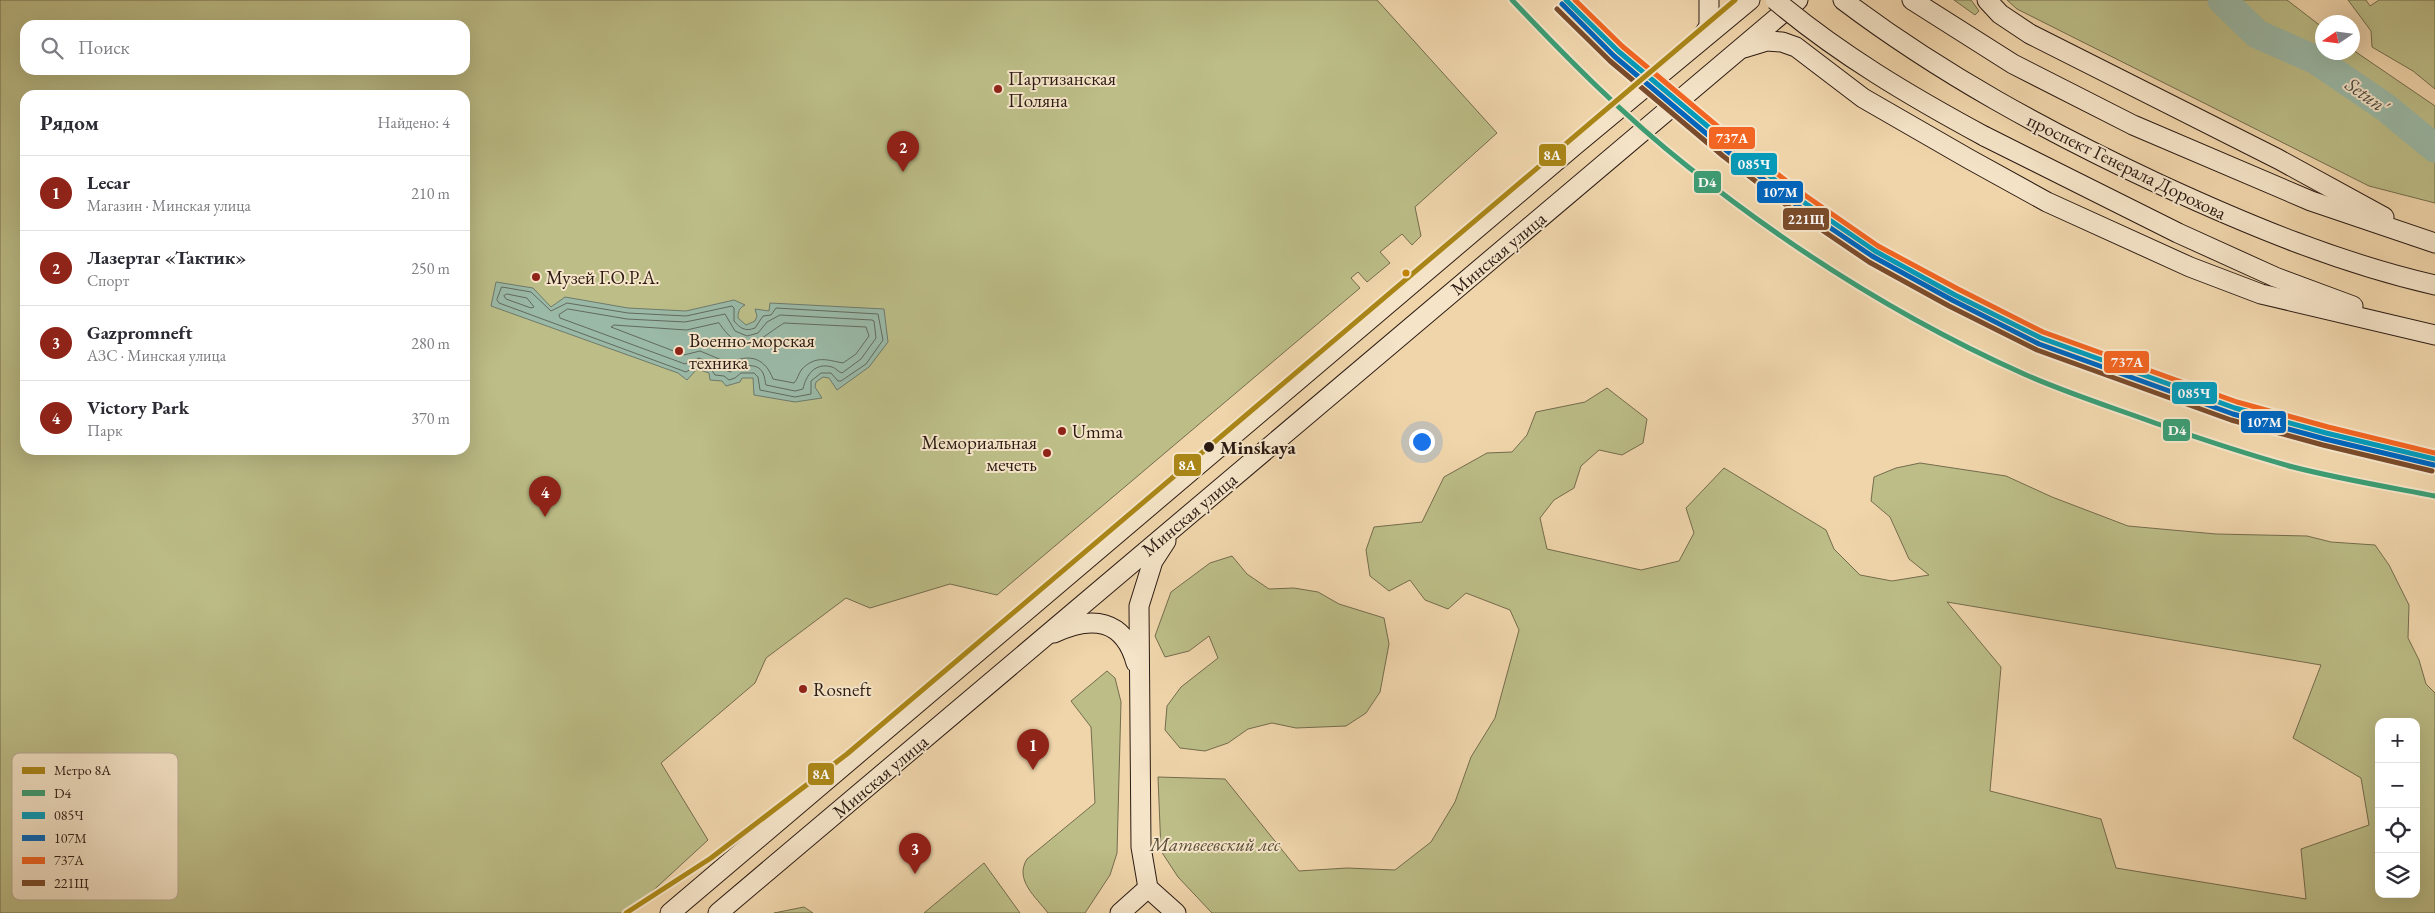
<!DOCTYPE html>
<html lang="ru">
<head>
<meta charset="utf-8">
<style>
  body { margin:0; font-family:"EB Garamond",serif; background:#f2f2f3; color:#2b2b33 }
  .controls { position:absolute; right:15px; bottom:15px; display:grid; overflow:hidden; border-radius:10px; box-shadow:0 5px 20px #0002 }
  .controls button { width:45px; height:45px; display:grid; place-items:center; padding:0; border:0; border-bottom:1px solid #e1e1e2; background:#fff; color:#2b2b33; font:25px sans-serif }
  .compass { position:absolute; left:2315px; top:15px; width:45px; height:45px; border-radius:50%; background:#fff; box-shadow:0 5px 20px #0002; rotate:257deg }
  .you { position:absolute; left:1421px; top:441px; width:18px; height:18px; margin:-12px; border:4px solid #fff; border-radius:50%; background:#1a73e8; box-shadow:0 0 0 8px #1a73e833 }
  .badge { display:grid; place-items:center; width:32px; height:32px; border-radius:50%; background:#8f2418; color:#fff; font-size:16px; font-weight:700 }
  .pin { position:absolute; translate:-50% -41px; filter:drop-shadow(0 1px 2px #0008) }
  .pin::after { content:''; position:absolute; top:26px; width:18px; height:15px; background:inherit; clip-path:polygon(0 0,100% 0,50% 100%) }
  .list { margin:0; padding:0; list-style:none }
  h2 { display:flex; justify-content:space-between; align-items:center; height:65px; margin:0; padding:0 20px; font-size:21px }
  h2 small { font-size:16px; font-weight:400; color:#7c7c81 }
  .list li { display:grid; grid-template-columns:32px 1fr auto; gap:15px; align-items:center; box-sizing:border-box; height:75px; padding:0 20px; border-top:1px solid #e1e1e2 }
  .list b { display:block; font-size:19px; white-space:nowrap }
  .list p { margin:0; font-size:16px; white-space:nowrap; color:#7c7c81 }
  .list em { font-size:16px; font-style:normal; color:#7c7c81 }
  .icon { flex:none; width:28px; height:28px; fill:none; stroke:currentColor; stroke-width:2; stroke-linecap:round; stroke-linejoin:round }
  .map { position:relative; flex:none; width:2435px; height:913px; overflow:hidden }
  .search { position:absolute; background:#fff; box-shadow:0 5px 20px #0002; left:20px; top:20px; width:450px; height:55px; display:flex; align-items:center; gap:12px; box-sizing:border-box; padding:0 18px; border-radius:15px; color:#7c7c81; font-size:19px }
  .panel { position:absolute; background:#fff; box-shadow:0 5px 20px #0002; left:20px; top:90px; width:450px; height:365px; border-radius:15px }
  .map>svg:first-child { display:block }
</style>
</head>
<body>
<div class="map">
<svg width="2435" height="913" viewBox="0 0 2435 913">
  <rect width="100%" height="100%" fill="#f0d5ab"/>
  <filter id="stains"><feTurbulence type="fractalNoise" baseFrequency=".004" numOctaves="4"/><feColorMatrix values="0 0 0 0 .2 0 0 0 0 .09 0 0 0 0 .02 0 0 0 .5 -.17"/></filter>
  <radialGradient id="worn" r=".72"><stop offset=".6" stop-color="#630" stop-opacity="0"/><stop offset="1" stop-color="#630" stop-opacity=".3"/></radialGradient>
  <g fill="#bcbd87" stroke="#746c4d" fill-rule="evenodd">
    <path d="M0,0H1377L1497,133L1415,207L1421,236L1412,245L1402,234L1380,252L1390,263L1367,282L1358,272L1351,278L1360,288L997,595L950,584L870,608L846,598L766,658L755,683L661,763L708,840L645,898L624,913H0ZM25,25H465V70H25ZM25,95H465V450H25Z"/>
    <path d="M1954,0H1971L1979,11L1975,15Z"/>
    <path d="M2007,0H2287L2322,27V52H2352L2353,50L2435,106V203L2369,186L2017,9Z"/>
    <path d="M2348,0H2366L2370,6L2379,0H2435V89L2413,71L2372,47L2371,31Z"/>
    <path d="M1607,388L1647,419L1643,443L1622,455L1599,450L1581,466L1574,488L1554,500L1540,518L1547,549L1641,570L1679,561L1694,533L1686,508L1724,468L1826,530L1834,549L1860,575L1892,581L1929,575L1909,559L1890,517L1871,501L1874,477L1896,468L1920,463L2006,476L2052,497L2128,526L2216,534L2307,536L2331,542L2375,545L2389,565L2409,605L2408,638L2419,660L2426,684L2435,693V913H1212L1178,877L1161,851L1158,777L1225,779L1299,871L1347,868L1395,870L1431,842L1455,802L1471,757L1495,718L1519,630L1510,610L1466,593L1448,609L1425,600L1410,580L1389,591L1370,576L1366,550L1374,527L1422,522L1444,477L1487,453L1512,452L1527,435L1536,412L1585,402ZM1947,602L2321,665L2293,738L2361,778L2369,825L2301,849L2306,899L2116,868L2101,819L1990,791L2001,667ZM2379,722H2416V894H2379Z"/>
    <path d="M1232,556L1247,574L1269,589L1294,588L1318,592L1339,604L1384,618L1389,644L1380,692L1366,713L1346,726L1296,728L1272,723L1248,729L1228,743L1205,751L1180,748L1165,730L1167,706L1181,687L1218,658L1209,636L1189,651L1165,657L1155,636L1171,592L1210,563Z"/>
    <path d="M1107,671L1115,678L1121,702L1117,853L1110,875L1085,913H1048C1036,897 1014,880 1027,859L1095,803L1091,727L1071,701Z"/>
    <path d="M984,863L1020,913H924Z"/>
    <path d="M804,907L813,913H774Z"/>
  </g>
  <path fill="#9ab9a7" stroke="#6e7a6c" d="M496,282L533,288L551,307L565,297L628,308L686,311L734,300L745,305C739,308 738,312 738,318L746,325L755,321L757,316L755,309L769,311L770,303L884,309L888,342L869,367L837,390L829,378L823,377L816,382L815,387L822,398L795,402L754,395L753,378H742L740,382L726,386L722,381L710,380L709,373L697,369L687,380L678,373L491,306Z"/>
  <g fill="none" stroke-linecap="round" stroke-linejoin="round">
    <g stroke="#626a5d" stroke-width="1">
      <path d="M502,287L531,292L551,311L567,303L628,313L686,316L732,306L734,308V321C740,328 745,332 755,328L763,316L771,315L776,308L878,314L883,340L866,364L841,381H838L831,373H821L811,381V394L795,397L760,390L758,377L754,373H741L735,378L729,380L724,376L715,375L711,369L698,365L686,372L499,303L497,300Z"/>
      <path d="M507,294L527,298L534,307L531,308L506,299L504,296Z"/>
      <path d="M568,309L627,319L685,322L725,314L735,331L747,336L758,333L767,322L780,315L872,320L874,321L876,338L861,359L842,373C838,372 836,368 832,367C815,362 806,375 803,389L795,391L766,385C765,382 765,377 763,373C757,361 739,366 730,372L699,358L685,364L560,318L559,315Z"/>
      <path d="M719,323C744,360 757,340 784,323L866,327L869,336L856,354L843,363C827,360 816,355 802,369C798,374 798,379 794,383L773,379C765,358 750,353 729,363L700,351L684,355L611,327L614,325L686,330Z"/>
    </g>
    <path stroke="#9ab9a7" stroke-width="29" d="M2222,0L2257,34L2316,60L2385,107L2435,148"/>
    <defs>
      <g id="secondary">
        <path d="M1843,0C1941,74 2048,132 2159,184C2248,225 2339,263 2435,285"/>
        <path d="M1912,0L2013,64L2133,125L2311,201L2435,243"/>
        <path d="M1987,0L2000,14L2030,34L2278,159L2384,217"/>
        <path d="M1701,39L1709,26V0"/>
        <path d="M1744,48L1767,41L1782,42L1796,47L1863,98L1969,159L2047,202L2190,267L2261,294L2435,335"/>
        <path d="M1984,136L2178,233L2275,277L2353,306"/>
        <path d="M1166,541L1153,561L1139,606L1141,847L1148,888L1176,913"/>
        <path d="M1054,633C1092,615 1124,619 1136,663"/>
        <path d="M670,913L1574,146L1750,0"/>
        <path d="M718,913L1798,0"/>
        <path d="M1120,913L1148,888"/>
      </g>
    </defs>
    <use href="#secondary" stroke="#2b1b13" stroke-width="21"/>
    <use href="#secondary" stroke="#f5e4c8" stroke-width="19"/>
    <defs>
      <path id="secondary-bridge" d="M1775,0C1839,54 1910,96 1984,136"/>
    </defs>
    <use href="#secondary-bridge" stroke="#2b1b13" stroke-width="21" stroke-linecap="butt"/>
    <use href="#secondary-bridge" stroke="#f5e4c8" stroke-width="19"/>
    <defs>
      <path id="rail-1" d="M1512,0C1567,58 1624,116 1687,166C1791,249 1903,320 2024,374C2067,393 2111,407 2155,423C2201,439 2246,454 2293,467C2340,479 2388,487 2435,496"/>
      <path id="rail-2" d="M1566,0L1618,51L1731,146L1802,201L1875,251L1955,295L2041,338L2235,408L2326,433L2435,459"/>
      <path id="rail-3" d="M1562,4L1614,56L1727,151L1798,206L1872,256L1952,300L2039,344L2233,414L2325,439L2434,465"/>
      <path id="rail-4" d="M1575,0L1622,46L1735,141L1806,196L1878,246L1958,289L2043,332L2237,402L2328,427L2435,453"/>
      <path id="rail-5" d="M1557,9L1610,61L1723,156L1794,211L1869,262L1949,306L2037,350L2231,420L2323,445L2432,471"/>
    </defs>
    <use href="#rail-1" stroke="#f5e4c8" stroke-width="9"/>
    <use href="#rail-2" stroke="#f5e4c8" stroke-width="9"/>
    <use href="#rail-3" stroke="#f5e4c8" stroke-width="9"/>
    <use href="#rail-4" stroke="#f5e4c8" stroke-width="9"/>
    <use href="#rail-5" stroke="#f5e4c8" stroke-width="9"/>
    <use href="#rail-1" stroke="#3c9d74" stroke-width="5"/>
    <use href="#rail-2" stroke="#049bbb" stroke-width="5"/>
    <use href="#rail-3" stroke="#0065bd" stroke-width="5"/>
    <use href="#rail-4" stroke="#f26522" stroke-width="5"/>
    <use href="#rail-5" stroke="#7a4b2a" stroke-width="5"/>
    <defs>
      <path id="metro-1" d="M626,913L711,858L847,754L1735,0"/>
    </defs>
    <use href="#metro-1" stroke="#f5e4c8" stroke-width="9"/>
    <use href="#metro-1" stroke="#aa8618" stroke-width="5"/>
  </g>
  <g fill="#8f2418" stroke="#f5e4c8" stroke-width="2">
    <circle cx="998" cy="89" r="5"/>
    <circle cx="536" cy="277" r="5"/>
    <circle cx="679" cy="351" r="5"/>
    <circle cx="1062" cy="431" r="5"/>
    <circle cx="1047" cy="453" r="5"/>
    <circle cx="803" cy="689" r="5"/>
  </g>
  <circle fill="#c48305" stroke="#f5e4c8" stroke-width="2" cx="1406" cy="273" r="4.5"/>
  <circle fill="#2b1b13" stroke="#f5e4c8" stroke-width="2" cx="1209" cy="447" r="6"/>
  <g text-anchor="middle" stroke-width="4" stroke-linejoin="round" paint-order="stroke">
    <g font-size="19" fill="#2b1b13" stroke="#f5e4c8" text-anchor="start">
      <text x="1008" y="85">Партизанская<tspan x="1008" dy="22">Поляна</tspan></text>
      <text x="546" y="284">Музей Г.О.Р.А.</text>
      <text x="689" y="347">Военно-морская<tspan x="689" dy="22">техника</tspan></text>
      <text x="1072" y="438">Umma</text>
      <text x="1037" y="449" text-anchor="end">Мемориальная<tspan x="1037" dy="22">мечеть</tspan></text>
      <text x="813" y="696">Rosneft</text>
    </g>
    <g font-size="19" fill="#2b1b13" stroke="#f5e4c8">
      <text transform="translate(2127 166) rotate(26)" y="7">проспект Генерала Дорохова</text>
      <text transform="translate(1498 253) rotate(-40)" y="7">Минская улица</text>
      <text transform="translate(1189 514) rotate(-40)" y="7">Минская улица</text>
      <text transform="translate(880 776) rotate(-40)" y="7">Минская улица</text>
    </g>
    <g font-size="19" font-weight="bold" fill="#2b1b13" stroke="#f5e4c8" text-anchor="start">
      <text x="1220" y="454">Minskaya</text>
    </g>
    <g font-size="19" font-style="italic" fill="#564c36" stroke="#f5e4c8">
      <text x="1215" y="851">Матвеевский лес</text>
    </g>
    <g font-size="20" font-style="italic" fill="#4c4a3f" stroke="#f5e4c8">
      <text transform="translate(2367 95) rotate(35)" y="7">Setun'</text>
    </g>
  </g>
  <rect x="12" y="753" width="166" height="147" rx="8" fill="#f5e4c8" stroke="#b8a892" stroke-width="1"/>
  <rect x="22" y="767" width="23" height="7" fill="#aa8618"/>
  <rect x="22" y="790" width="23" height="6" fill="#3c9d74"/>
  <rect x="22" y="812" width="23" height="7" fill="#049bbb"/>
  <rect x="22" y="835" width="23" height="6" fill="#0065bd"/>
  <rect x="22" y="857" width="23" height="7" fill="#f26522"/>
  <rect x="22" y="880" width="23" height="6" fill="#7a4b2a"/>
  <g font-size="14" fill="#2b1b13">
    <text x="54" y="775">Метро 8А</text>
    <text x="54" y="798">D4</text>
    <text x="54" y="820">085Ч</text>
    <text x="54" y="843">107М</text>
    <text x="54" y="865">737А</text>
    <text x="54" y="888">221Щ</text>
  </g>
  <g stroke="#f5e4c8" stroke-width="2">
    <rect x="1708" y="126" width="48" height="24" rx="5" fill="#f26522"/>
    <rect x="1538" y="143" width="29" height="24" rx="5" fill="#aa8618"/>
    <rect x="1730" y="152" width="48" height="24" rx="5" fill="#049bbb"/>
    <rect x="1693" y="170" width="29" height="24" rx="5" fill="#3c9d74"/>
    <rect x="1756" y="180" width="48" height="24" rx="5" fill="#0065bd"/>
    <rect x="1782" y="207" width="48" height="24" rx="5" fill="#7a4b2a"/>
    <rect x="2103" y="350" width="47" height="24" rx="5" fill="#f26522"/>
    <rect x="2171" y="381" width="47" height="24" rx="5" fill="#049bbb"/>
    <rect x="2240" y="410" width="47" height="24" rx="5" fill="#0065bd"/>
    <rect x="2162" y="418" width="29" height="24" rx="5" fill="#3c9d74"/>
    <rect x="1173" y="453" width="29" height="24" rx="5" fill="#aa8618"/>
    <rect x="807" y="762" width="28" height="24" rx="5" fill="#aa8618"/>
  </g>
  <g font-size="14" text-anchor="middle" font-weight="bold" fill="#fff">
    <text x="1732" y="143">737А</text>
    <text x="1552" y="160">8А</text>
    <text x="1754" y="169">085Ч</text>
    <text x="1707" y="187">D4</text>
    <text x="1780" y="197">107М</text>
    <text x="1806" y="224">221Щ</text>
    <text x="2127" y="367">737А</text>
    <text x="2194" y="398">085Ч</text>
    <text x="2264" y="427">107М</text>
    <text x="2177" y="435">D4</text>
    <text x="1187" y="470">8А</text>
    <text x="821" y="779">8А</text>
  </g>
  <rect width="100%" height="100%" filter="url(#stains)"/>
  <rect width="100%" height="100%" fill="url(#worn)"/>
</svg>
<div class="controls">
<button>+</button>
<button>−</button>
<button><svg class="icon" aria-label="locate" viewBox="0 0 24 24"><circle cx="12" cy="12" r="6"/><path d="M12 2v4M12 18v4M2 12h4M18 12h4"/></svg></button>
<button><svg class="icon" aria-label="layers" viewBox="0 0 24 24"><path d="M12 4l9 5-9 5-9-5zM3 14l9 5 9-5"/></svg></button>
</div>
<svg class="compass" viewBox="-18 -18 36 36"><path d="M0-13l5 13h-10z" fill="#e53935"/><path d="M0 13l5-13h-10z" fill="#7c7c81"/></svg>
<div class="you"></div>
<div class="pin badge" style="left:1033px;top:770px">1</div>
<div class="pin badge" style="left:903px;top:172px">2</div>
<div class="pin badge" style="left:915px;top:874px">3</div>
<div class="pin badge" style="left:545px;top:517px">4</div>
<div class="search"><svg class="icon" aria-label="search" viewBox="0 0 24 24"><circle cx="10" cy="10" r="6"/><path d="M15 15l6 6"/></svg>Поиск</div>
<section class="panel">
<h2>Рядом<small>Найдено: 4</small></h2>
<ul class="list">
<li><span class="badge">1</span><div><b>Lecar</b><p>Магазин · Минская улица</p></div><em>210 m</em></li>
<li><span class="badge">2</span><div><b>Лазертаг «Тактик»</b><p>Спорт</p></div><em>250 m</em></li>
<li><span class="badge">3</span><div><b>Gazpromneft</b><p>АЗС · Минская улица</p></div><em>280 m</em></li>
<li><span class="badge">4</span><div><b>Victory Park</b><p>Парк</p></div><em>370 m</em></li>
</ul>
</section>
</div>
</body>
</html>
